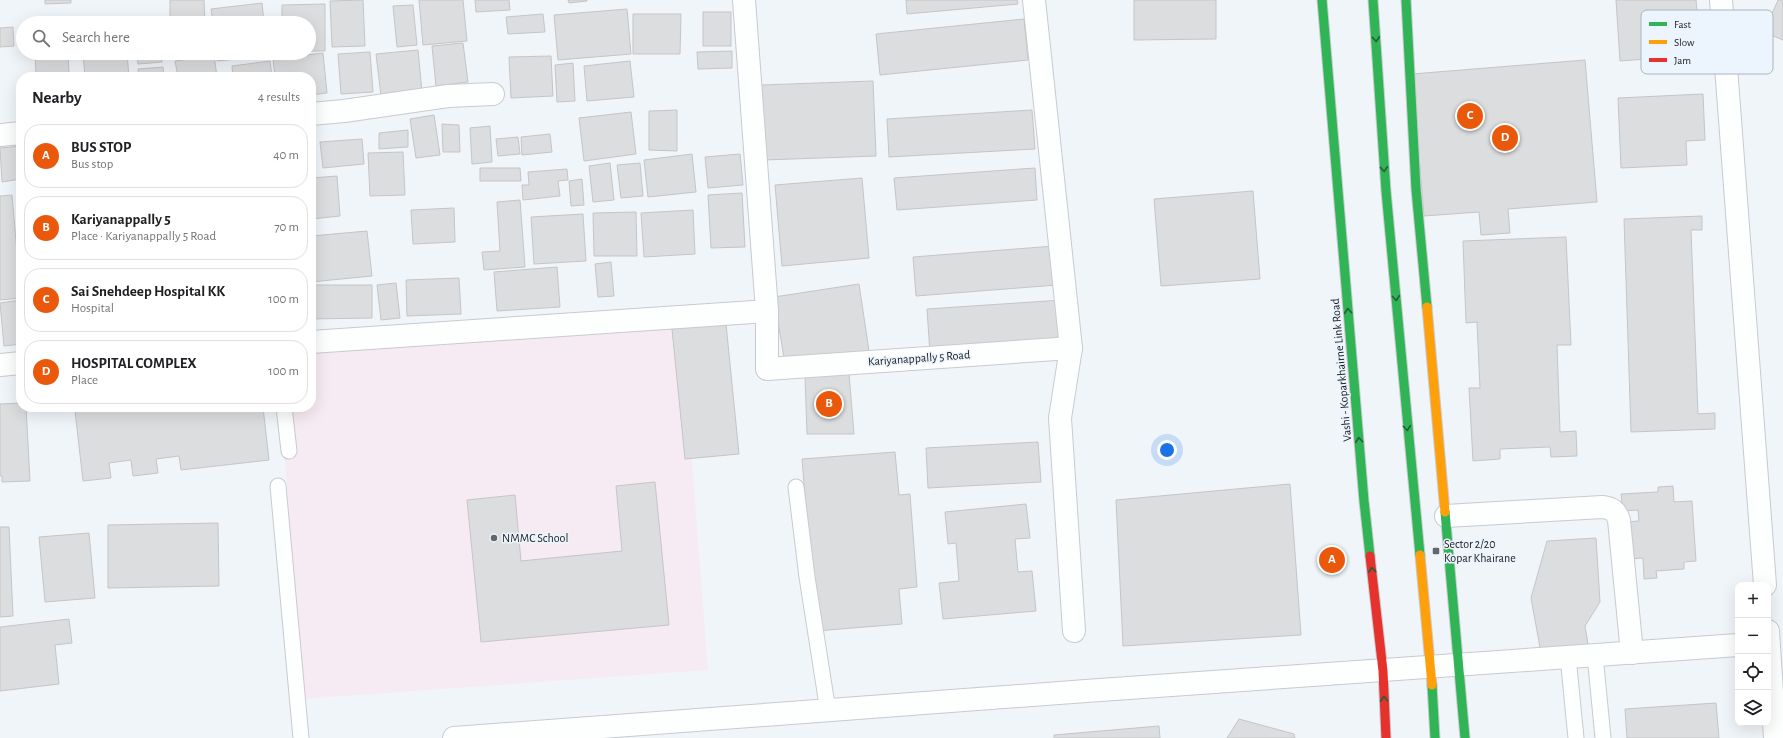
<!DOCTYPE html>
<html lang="en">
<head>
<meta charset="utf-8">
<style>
  body { margin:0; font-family:"Alegreya Sans",sans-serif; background:#f6f6f6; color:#202124 }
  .controls { position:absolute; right:12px; bottom:12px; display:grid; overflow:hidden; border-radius:8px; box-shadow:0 4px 16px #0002 }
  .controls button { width:36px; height:36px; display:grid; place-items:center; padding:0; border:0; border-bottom:1px solid #e0e0e0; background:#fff; color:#202124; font:20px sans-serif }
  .you { position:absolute; left:1167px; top:450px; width:14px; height:14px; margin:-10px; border:3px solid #fff; border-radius:50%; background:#1a73e8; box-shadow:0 0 0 6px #1a73e833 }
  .badge { display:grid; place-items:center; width:26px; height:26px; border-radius:50%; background:#ea580c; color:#fff; font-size:13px; font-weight:700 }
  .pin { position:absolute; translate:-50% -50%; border:2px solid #fff; box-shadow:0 1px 4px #0006 }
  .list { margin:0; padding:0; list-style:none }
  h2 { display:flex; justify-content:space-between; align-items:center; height:52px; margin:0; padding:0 16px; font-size:17px }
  h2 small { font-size:13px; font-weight:400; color:#757577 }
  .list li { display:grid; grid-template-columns:26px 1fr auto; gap:12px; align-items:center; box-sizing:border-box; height:64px; margin:0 8px 8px; padding:0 8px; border:1px solid #e0e0e0; border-radius:16px }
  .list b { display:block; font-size:15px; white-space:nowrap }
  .list p { margin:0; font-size:13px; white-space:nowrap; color:#757577 }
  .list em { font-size:13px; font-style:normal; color:#757577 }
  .icon { flex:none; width:22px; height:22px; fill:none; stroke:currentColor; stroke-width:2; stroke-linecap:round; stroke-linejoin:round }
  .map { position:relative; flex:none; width:1783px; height:738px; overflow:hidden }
  .search { position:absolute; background:#fff; box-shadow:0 4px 16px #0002; left:16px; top:16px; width:300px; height:44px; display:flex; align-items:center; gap:10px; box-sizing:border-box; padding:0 14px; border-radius:22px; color:#757577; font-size:15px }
  .panel { position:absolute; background:#fff; box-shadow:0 4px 16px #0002; left:16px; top:72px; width:300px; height:340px; border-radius:16px }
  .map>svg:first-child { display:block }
</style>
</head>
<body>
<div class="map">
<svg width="1783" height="738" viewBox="0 0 1783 738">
  <rect width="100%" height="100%" fill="#f0f5fa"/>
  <path fill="#f6ebf2" d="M681,318L708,670L303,699L281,407H311V344Z"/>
  <g fill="#dcddde" stroke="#c5c5c6">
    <path d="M45,0H71V3L45,4Z"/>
    <path d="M170,0H204L205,23H170Z"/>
    <path d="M363,0L365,46L332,47L330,1Z"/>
    <path d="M419,0H463L467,41L423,45Z"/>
    <path d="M475,0H509L510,10L476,12Z"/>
    <path d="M568,0H587V1L569,3Z"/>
    <path d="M906,0H1017L1018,4L907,14Z"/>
    <path d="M1134,0H1216V39L1134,40Z"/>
    <path d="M1616,0H1696L1701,55L1620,61Z"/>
    <path d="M1778,0H1783V40L1764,32Z"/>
    <path d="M262,3L264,23H213L211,9Z"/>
    <path d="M325,4V51H309V23H282V5Z"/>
    <path d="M413,5L417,45L397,47L393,6Z"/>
    <path d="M627,9L631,54L558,60L554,15Z"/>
    <rect x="703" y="12" width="28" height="34"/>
    <path d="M543,14L545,32L508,34L506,17Z"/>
    <path d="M633,14H681L680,54H633Z"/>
    <path d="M1024,19L1028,60L880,75L876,34Z"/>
    <path d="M13,27L14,46L0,47V28Z"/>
    <path d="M463,43L468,82L436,86L432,46Z"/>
    <path d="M418,50L422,92L381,96L376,54Z"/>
    <path d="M732,51V68L698,69L697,52Z"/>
    <path d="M370,52L373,92L341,94L338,54Z"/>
    <path d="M35,53H68L69,74L36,75Z"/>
    <path d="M83,53H127L129,77H85Z"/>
    <path d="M137,53H161L162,62L138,64Z"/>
    <path d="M216,53H267V56L217,61Z"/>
    <path d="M323,53L327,93L311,95V77H275L273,59Z"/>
    <path d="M214,55L217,77H178L175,61Z"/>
    <path d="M551,56L553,96L511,98L509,57Z"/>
    <path d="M1585,60L1597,202L1508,209L1510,233L1481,235L1479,212L1424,216L1412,74Z"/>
    <path d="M270,61L272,77H233L232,66Z"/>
    <path d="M630,61L634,97L587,101L584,66Z"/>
    <path d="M573,63L575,101L557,102L555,65Z"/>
    <path d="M163,67L164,77H139L138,69Z"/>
    <path d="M873,81L876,156L764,160L761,85Z"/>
    <path d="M1703,94L1705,140L1686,141L1687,165L1621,168L1618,98Z"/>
    <path d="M677,110V151L649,150V111Z"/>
    <path d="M1032,110L1035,149L889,157L887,119Z"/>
    <path d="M631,112L636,154L584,161L579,118Z"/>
    <path d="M434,115L440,155L416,158L410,119Z"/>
    <path d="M442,124L459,125L460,152H443Z"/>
    <path d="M490,126L492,162L472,164L470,128Z"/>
    <path d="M408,130V147L379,149V133Z"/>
    <path d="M550,134L552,152L522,155L521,137Z"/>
    <path d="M518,137L520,154L498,156L496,139Z"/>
    <path d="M362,139L364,164L323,168L320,142Z"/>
    <path d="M311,142H313L315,172H311Z"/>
    <path d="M21,146V179L2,182L0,148Z"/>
    <path d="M403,152L405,195L370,196L368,153Z"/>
    <path d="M692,154L696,192L648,197L644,160Z"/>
    <path d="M740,154L743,185L708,188L705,157Z"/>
    <path d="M610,163L614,200L593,202L589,166Z"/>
    <path d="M640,163L643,196L621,198L617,165Z"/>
    <path d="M480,168H520L521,181H480Z"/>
    <path d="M1035,168L1037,200L897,210L894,178Z"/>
    <path d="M567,169L568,180L558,181L560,196L523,200L522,185H529L528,172Z"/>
    <path d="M337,176L340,216L311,219V178Z"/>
    <path d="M862,178L869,258L782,266L775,185Z"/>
    <path d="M582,179L584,205L571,206L569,181Z"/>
    <path d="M1253,191L1260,279L1161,286L1154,199Z"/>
    <path d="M742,193L745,247L711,248L708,195Z"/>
    <path d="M12,195L21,298L0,300V196Z"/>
    <path d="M520,200L525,267L484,270L482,252L500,251L497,202Z"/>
    <path d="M454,208L455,242L413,244L411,210Z"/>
    <path d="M693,210L695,254L644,257L641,213Z"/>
    <path d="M636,212L637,256H594L593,213Z"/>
    <path d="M583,214L586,261L534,264L531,217Z"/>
    <path d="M1702,216V230H1691L1698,414L1715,413V429L1631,432L1624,219Z"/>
    <path d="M367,231L372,276L311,282V236Z"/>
    <path d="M1566,237L1571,345H1557L1560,432L1576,431L1577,456L1551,457L1550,447L1500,449V459L1473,461L1469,388H1480L1477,322L1466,323L1463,241Z"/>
    <path d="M1054,246L1057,285L916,296L913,257Z"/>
    <path d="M611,262L614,296L598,297L595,264Z"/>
    <path d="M557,267L560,307L497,311L494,272Z"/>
    <path d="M459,278L461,314L407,316L406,280Z"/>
    <path d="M396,283L400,318L381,320L377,285Z"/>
    <path d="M859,284L869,351L785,364L774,297Z"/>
    <path d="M311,285H372V318L311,319Z"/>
    <path d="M21,300V344L4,346L0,303Z"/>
    <path d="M1062,300L1065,343L930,353L927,309Z"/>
    <path d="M726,324L739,454L685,459L672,329Z"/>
    <path d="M849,374L854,434H807L805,375Z"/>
    <path d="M21,403V407H26L30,481L2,482V476H0V404Z"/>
    <path d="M81,407H263L269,460L181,470L179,456L156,459L158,473L133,476L131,460L109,463L111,478L83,481L75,411H82Z"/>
    <path d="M1038,442L1041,482L928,488L926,448Z"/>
    <path d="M895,452L899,495L910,494L917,587L899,589L902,624L816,631L802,459Z"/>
    <path d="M655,482L669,625L481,642L467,500L515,495L521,561L622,551L616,486Z"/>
    <path d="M1290,484L1301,635L1123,646L1116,500Z"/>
    <path d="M1673,486L1674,502L1692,501L1696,561L1684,562V569L1656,571L1657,578L1644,579L1643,558L1628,559L1626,522L1639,521L1638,510L1623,511L1621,494L1658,492V487Z"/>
    <path d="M1026,504L1030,538L1015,539L1018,572L1032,571L1036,611L943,619L939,583L959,581L956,543L948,544L945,512Z"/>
    <path d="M218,523L219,586L108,588V525Z"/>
    <path d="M0,527H9L13,616L0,617Z"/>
    <path d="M89,533L95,598L45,602L39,537Z"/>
    <path d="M1596,538L1600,602L1585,626L1588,644L1541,653L1531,598L1547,541Z"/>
    <path d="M69,619L72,643L55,645L59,684L0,691V627Z"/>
    <path d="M1716,703L1719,738H1627L1625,709Z"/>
    <path d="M1239,719L1294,734L1295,738H1227Z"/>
    <path d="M1159,726L1160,738H1054V735Z"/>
  </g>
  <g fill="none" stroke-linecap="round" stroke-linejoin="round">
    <defs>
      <g id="lane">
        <path d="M284,407L289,451"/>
        <path d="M278,486L301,738"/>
        <path d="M796,487L807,577L828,711"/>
        <path d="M1595,655L1603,738"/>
        <path d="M1568,657L1576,738"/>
      </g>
      <g id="street">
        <path d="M1034,0L1071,348L1060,418L1074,631"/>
        <path d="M1721,0L1765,585"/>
        <path d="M311,114L344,111L448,96L493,94"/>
        <path d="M0,135L21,133"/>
        <path d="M767,311V369L1071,348"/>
        <path d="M311,342L767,311L744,0"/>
        <path d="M0,365L21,363"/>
        <path d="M1446,516L1602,507C1612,508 1616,511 1619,520L1632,653"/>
        <path d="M1768,631L1775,738"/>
        <path d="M454,738L1086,691L1738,645"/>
      </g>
      <g id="fast">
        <path d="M1322,0L1364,501L1370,556"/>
        <path d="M1373,0L1386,191L1420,555"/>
        <path d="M1406,0L1416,189L1427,307"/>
        <path d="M1445,512L1465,738"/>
        <path d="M1432,685L1435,738"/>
      </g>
      <g id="slow">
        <path d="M1427,307L1445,512"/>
        <path d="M1420,555L1432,685"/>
      </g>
      <path id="jam" d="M1370,556L1383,671L1386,738"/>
    </defs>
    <use href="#lane" stroke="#c7cbcf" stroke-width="17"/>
    <use href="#street" stroke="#c7cbcf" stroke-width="24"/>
    <use href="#fast" stroke="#c7cbcf" stroke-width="11"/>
    <use href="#slow" stroke="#c7cbcf" stroke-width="11"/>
    <use href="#jam" stroke="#c7cbcf" stroke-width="11"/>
    <use href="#lane" stroke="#fdfefe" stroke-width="15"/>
    <use href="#street" stroke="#fdfefe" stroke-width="22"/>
    <use href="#fast" stroke="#30b455" stroke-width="9"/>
    <use href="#slow" stroke="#ff9f0a" stroke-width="9"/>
    <use href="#jam" stroke="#e5322d" stroke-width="9"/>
  </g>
  <defs><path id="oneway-chevron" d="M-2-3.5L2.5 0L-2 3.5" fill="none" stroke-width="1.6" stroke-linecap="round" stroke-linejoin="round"/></defs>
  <g stroke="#236037">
    <use href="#oneway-chevron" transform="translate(1376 39) rotate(86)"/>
    <use href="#oneway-chevron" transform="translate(1384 169) rotate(86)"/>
    <use href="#oneway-chevron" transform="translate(1396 298) rotate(85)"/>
    <use href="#oneway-chevron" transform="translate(1348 311) rotate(-95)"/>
    <use href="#oneway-chevron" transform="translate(1407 428) rotate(85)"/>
    <use href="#oneway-chevron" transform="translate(1359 440) rotate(-95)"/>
    <use href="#oneway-chevron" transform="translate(1372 570) rotate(-96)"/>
    <use href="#oneway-chevron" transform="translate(1384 699) rotate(-93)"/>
  </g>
  <g fill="#64686c" stroke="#ecf5fe" stroke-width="1.5">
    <circle cx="494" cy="538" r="4"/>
    <rect x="1432" y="547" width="8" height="8" rx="2"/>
  </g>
  <g text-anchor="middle" stroke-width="3" stroke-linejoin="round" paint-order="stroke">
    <g font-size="12" fill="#191c1f" stroke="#ecf5fe">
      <text transform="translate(919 358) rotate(-4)" y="4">Kariyanappally 5 Road</text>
      <text transform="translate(1341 370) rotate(-95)" y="4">Vashi - Koparkhairne Link Road</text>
    </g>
    <g font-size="12" fill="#191c1f" stroke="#ecf5fe" text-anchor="start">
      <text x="502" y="542">NMMC School</text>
      <text x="1444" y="548">Sector 2/20<tspan x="1444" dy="14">Kopar Khairane</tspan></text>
    </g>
  </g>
  <rect x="1641" y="10" width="132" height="64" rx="6" fill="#ecf5fe" stroke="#adb4bb" stroke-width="1"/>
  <rect x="1649" y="22" width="18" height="4" fill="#30b455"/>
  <rect x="1649" y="40" width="18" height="4" fill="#ff9f0a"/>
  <rect x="1649" y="58" width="18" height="4" fill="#e5322d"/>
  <g font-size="11" fill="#191c1f">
    <text x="1674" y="28">Fast</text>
    <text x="1674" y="46">Slow</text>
    <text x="1674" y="64">Jam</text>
  </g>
</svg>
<div class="controls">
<button>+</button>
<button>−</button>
<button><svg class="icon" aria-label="locate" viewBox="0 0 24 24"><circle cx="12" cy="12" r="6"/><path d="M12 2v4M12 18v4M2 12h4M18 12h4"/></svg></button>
<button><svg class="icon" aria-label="layers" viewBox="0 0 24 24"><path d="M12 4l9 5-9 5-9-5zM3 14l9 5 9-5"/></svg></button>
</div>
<div class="you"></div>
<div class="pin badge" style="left:1332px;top:560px">A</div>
<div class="pin badge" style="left:829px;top:404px">B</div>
<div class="pin badge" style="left:1470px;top:116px">C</div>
<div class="pin badge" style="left:1505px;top:138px">D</div>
<div class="search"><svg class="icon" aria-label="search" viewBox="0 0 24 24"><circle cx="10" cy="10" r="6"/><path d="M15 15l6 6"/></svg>Search here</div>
<section class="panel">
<h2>Nearby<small>4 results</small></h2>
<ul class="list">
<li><span class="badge">A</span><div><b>BUS STOP</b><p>Bus stop</p></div><em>40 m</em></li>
<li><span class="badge">B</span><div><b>Kariyanappally 5</b><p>Place · Kariyanappally 5 Road</p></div><em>70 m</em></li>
<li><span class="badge">C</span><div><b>Sai Snehdeep Hospital KK</b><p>Hospital</p></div><em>100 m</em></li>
<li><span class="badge">D</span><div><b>HOSPITAL COMPLEX</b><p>Place</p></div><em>100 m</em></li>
</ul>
</section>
</div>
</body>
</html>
